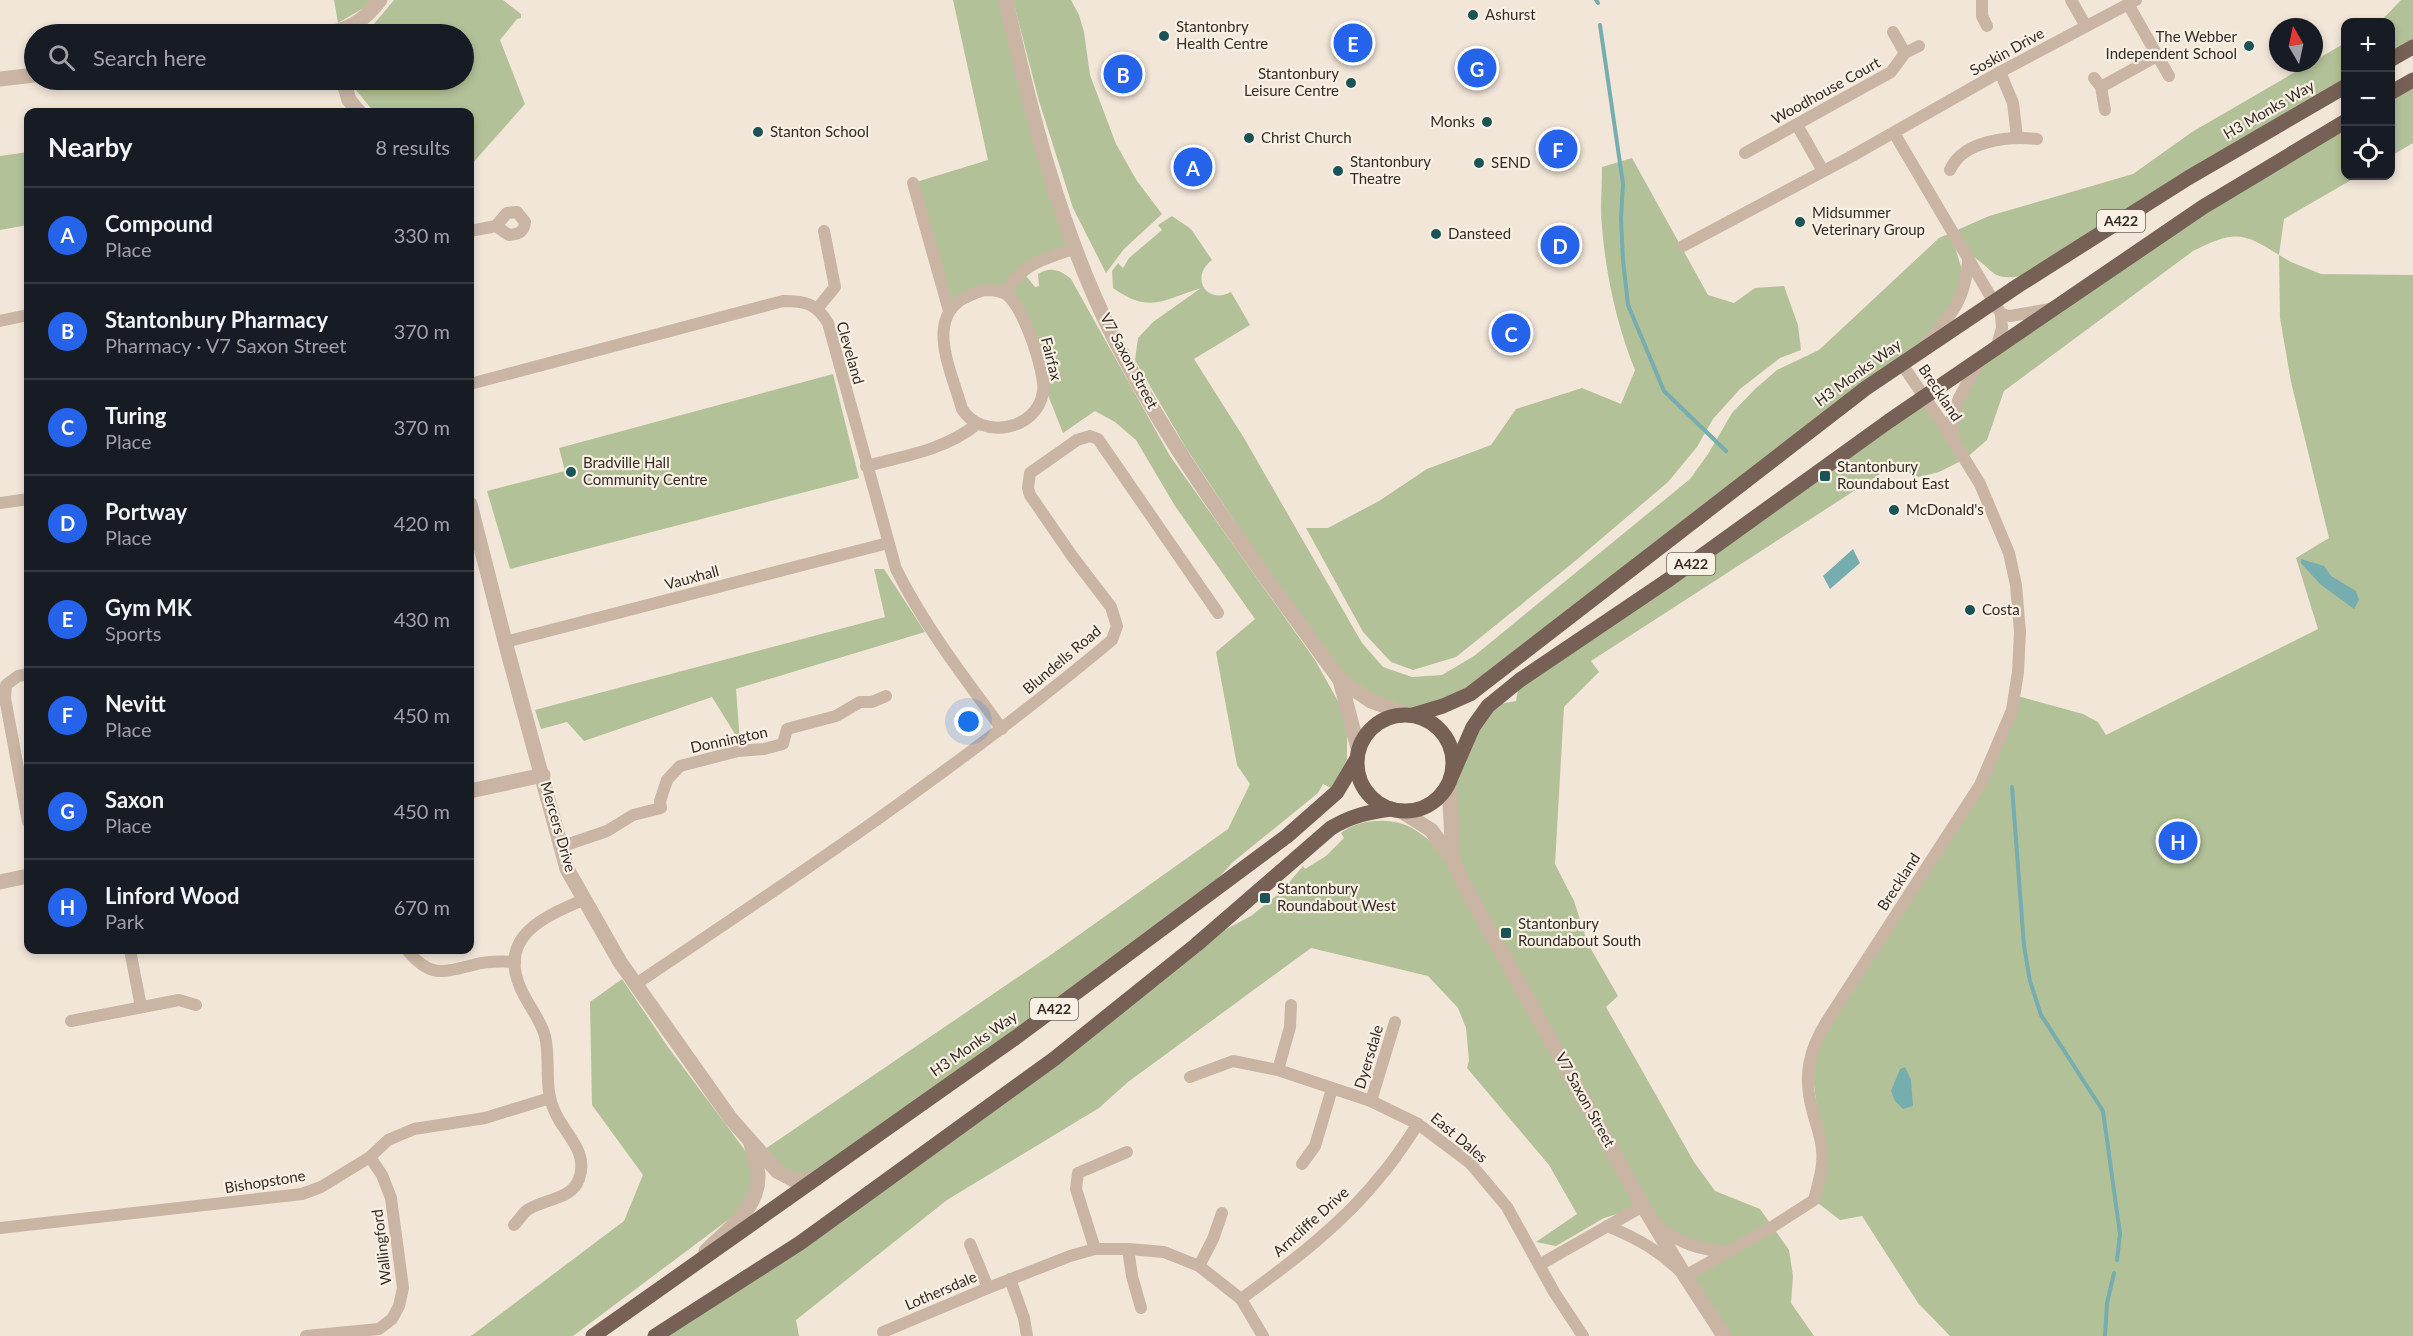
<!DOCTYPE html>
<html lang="en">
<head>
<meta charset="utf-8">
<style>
  body { margin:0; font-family:Lato,sans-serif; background:#20242c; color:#f1f3f6 }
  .controls { position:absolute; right:18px; top:18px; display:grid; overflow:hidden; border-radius:12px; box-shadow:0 3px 9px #0003 }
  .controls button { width:54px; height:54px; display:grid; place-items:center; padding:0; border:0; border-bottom:2px solid #363941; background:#171b24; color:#f1f3f6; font:30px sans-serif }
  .compass { position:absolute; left:2269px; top:18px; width:54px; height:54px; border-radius:50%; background:#171b24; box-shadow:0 3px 9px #0003; rotate:351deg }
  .you { position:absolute; left:969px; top:722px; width:21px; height:21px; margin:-15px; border:4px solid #fff; border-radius:50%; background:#1a73e8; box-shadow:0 0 0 9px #1a73e833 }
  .badge { display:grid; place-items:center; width:39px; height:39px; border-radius:50%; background:#2563eb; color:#fff; font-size:20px; font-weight:700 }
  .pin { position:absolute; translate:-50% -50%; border:3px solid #fff; box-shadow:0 2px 6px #0006 }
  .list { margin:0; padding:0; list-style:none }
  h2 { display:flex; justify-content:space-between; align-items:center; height:78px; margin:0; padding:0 24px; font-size:26px }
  h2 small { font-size:20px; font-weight:400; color:#9ea1a6 }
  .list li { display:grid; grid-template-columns:39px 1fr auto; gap:18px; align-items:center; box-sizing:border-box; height:96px; padding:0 24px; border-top:2px solid #363941 }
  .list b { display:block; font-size:22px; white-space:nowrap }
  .list p { margin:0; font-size:20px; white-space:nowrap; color:#9ea1a6 }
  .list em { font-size:20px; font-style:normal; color:#9ea1a6 }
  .icon { flex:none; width:33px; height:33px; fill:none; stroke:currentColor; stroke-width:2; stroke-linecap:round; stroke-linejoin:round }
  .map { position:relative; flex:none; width:2413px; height:1336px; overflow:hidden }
  .search { position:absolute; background:#171b24; box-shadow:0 3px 9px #0003; left:24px; top:24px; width:450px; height:66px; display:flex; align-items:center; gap:15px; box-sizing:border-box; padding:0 21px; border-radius:33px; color:#9ea1a6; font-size:22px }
  .panel { position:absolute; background:#171b24; box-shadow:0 3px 9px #0003; left:24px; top:108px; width:450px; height:846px; border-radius:12px }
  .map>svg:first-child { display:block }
</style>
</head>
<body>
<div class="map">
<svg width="2413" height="1336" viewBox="0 0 2413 1336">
  <rect width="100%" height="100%" fill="#f2e6d8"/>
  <g fill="#b3c198">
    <path d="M334,0H372L367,6L338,23Z"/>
    <path d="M394,0H503L521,14V18L517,19L500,40L525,104L470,166V112H374L356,90L354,80H464V34H360L368,31Z"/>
    <path d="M953,0H1006L1075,248L1022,271L1035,287L1039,286L1038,274C1051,266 1061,270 1071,279L1170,456L1315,660L1339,703L1347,734V760L1331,788L1323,784L1318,793L1233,862L1213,884L1015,1038L824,1167L807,1175L783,1171L765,1149L1052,954L1228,829L1250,784L1237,765L1216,652L1255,619L1175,506L1136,440L1115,422L1095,411L1063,433L1042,380L1023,315L995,291L949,311L913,183L988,160Z"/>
    <path d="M1013,0H1071L1079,15L1084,32L1090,75L1116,144L1137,181L1162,214L1124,249L1106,273L1073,208L1039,101Z"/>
    <path d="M2401,0H2413V47L2391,60L2390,22H2380Z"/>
    <path d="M2345,43V86L2022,276C1990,281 1995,270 1972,256C1967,252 1960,250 1955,247L1966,283L1920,351L1470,694L1413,715L1340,680L1186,448L1135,360L1138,338L1153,322L1201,288C1162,300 1150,314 1113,288L1112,271L1118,263L1123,268L1129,258L1162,230L1158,225L1172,216L1191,229L1212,260C1189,278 1207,305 1231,292L1250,325L1194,359L1244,438L1362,643L1383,667L1412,677L1442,675L1474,656L1690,479L1708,454L1732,413L1755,389L1777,370L1819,350L1939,238L1989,216L2133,174L2192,132Z"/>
    <path d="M2413,80V143L2391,156V93Z"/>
    <path d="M2345,121L2346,176H2358L2284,219L2279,255L2291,262L2321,274L2413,275V1336H1950L1918,1303L1862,1216L1840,1220L1814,1200L1820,1133L1810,1053L1980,785L2014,695L2083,714L2098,722L2106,735L2318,629L2296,558L2329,538L2291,382L2280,318L2279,255C2242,231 2233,231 2193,251L2004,391L1987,440L1965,459L1939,472L1919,477L1897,468L1888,469L1591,661L1599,672L1564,707L1555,864L1574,901L1588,944L1618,996L1606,1007L1694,1162L1715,1191L1760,1209L1789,1250L1793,1276L1791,1303L1814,1336H1724L1685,1276L1726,1253L1677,1241L1643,1206L1604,1218L1556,1246L1536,1242L1577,1214L1549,1165L1467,1068L1469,1061L1466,1028L1458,1008L1428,976L1311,948L1128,1082L1099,1108L947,1200L796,1320L799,1336H655L800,1243L1196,945L1251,916L1281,892L1303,866L1305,869L1326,856L1344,838L1341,833C1357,819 1391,817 1410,827C1425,835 1439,849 1452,859L1449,783L1488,706L1516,701L1520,680L1924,397L1941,421L1952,418L1981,359Z"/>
    <path d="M28,152V225L0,230V156Z"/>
    <path d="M1632,158L1708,295L1734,303L1755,288L1784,286L1798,325L1801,350L1780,358L1740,389L1713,419L1697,447L1668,482L1574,562L1456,657L1413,670L1391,662L1363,632L1306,528H1328L1379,501L1427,469L1491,445L1516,409L1582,388L1621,404L1635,370C1617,326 1606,276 1602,227C1600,208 1602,187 1602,167Z"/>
    <path d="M833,374L859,478L510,569L487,491L565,471L559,448Z"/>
    <path d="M874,569H884L925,632L736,689L740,742L712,697L584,741L567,722L541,729L535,710L885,617Z"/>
    <path d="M622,979L668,1047L747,1153L753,1182L740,1211L573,1336H471L624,1221L643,1175L592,1105L590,1002Z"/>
  </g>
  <g fill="#76adaf">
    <path d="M1853,549L1860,563L1830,589L1823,576Z"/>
    <path d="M2301,559L2324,566L2331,576L2356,591L2359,600L2354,609L2320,584L2301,563Z"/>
    <path d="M1905,1067L1911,1080L1913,1106L1903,1109L1895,1101L1891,1091L1900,1069Z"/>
  </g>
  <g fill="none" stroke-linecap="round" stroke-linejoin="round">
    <g stroke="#76adaf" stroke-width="4">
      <path d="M1596,0L1598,3"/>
      <path d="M1600,25L1623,184L1621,218L1623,260L1628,305L1664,391L1726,451"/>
      <path d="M2012,787L2024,946L2030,981L2041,1015L2103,1111L2120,1234L2117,1260"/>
      <path d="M2105,1336L2107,1303L2114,1273"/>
    </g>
    <g stroke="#cab5a4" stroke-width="12">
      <path d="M1982,0V16L1987,26"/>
      <path d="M2071,0L2086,26"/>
      <path d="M2128,4L2169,76"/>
      <path d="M1893,32L1905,53"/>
      <path d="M2000,72L2013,103L2017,137"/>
      <path d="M2094,78L2101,87L2105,110"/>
      <path d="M2101,87L2157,56"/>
      <path d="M1797,125L1823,171"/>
      <path d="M1894,133L2001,314L2002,328L1996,349"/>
      <path d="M1745,153L1891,72L1905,53L1919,46"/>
      <path d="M1950,170C1963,140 2009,136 2037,139"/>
      <path d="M913,183L949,311"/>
      <path d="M470,231L496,226L507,213L517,212L525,222C524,232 519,234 509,235L496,226"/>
      <path d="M1683,246L1852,156L2000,72L2136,0"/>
      <path d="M985,290C992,290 1001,290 1007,295C1023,306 1046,373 1043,392C1037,431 981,440 962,409C949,363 918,306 985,290Z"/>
      <path d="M1005,293C1025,261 1042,261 1075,248"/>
      <path d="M817,309L835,287L824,231"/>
      <path d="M2001,314L2010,316L2050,309"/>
      <path d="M0,321L28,315"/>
      <path d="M1927,343C1952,314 1965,301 1968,261"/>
      <path d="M470,384L783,301C805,301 816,303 828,323L896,569C925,627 964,677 1002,729"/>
      <path d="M1953,438L1952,418L1959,398L1980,360"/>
      <path d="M866,466C905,456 945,450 977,424"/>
      <path d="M0,503L28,499"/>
      <path d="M505,642L888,543"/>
      <path d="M28,674L18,676L6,685L5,698L28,822"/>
      <path d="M560,847L607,831L633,815L661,808L660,801L667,780L680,766L738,751L764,749L783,744L787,729L836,716L860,702H872L886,696"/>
      <path d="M130,950L141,1007"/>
      <path d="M407,950C429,977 441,973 473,965C487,961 500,961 515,962"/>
      <path d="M636,984C797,876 963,765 1112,640L1117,626L1111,607L1072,556L1030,495L1028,488L1030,473L1077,440L1090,436L1098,439L1218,613"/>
      <path d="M71,1021L179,1000L196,1005"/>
      <path d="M1278,1070L1290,1027L1291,1005"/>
      <path d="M1190,1077L1233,1061L1278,1070L1371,1101L1418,1124L1470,1163L1507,1207L1554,1292L1583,1336"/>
      <path d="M1371,1101L1395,1022"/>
      <path d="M1302,1164L1315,1146L1332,1089"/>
      <path d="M514,1225C518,1221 522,1215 526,1211C542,1199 572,1200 579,1179C589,1151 565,1135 555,1112C543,1087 551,1062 545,1036C540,1018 527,1004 520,987C498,935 546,916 583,900"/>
      <path d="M1656,1225C1681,1244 1697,1249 1728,1252"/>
      <path d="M1607,1226C1637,1238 1662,1252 1685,1276L1772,1227L1814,1200C1818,1184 1824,1166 1822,1150C1821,1135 1815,1123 1812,1109C1803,1075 1809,1050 1827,1021L1980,785L2012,710L2018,672L2020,632L2016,585L2009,553L1980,484L1941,421L1901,363"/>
      <path d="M0,1228L302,1194L321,1187L370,1157L388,1140L414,1129L485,1118L550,1098"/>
      <path d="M970,1244L988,1288"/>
      <path d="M1095,1249L1076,1189L1078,1173L1127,1152"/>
      <path d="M1128,1249L1132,1276L1141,1308"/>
      <path d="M1539,1265L1643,1206"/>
      <path d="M1199,1266L1213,1239L1222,1213"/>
      <path d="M1010,1279L1024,1318L1027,1336"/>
      <path d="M883,1332L988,1288L1070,1256L1095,1249H1128L1164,1252L1199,1266L1241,1299"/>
      <path d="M306,1336L379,1329L392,1319L399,1306L403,1288L391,1198L382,1175L370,1157"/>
      <path d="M1263,1336L1241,1299C1292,1262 1344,1223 1383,1173C1396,1158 1407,1140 1418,1124"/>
    </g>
    <g stroke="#cab5a4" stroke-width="15">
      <path d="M1006,0C1030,111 1059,225 1109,328C1171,454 1258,566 1340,680L1371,701L1409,715"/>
      <path d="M323,34C348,31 365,20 380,0"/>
      <path d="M0,79L34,75"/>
      <path d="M343,80L349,100L359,112"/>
      <path d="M470,504L507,649L567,869L620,962L731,1119L777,1171L796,1181L817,1178"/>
      <path d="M1340,680L1358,748"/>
      <path d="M1449,783L1453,860"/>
      <path d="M470,791L543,775"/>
      <path d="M1401,811L1431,830L1453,860L1462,881L1643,1206L1685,1276L1724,1336"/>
      <path d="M0,882L28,876"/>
      <path d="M706,1251C727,1230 759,1209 758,1175C757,1165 753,1153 751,1143"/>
    </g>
    <g stroke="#776156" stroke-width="15">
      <path d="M2390,60L2413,47"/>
      <path d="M2390,93L2413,80"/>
      <path d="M1413,715L1443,706L1470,694L1866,388L2019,285L2188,178L2346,86"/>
      <circle cx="1405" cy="763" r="48"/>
      <path d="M1452,775L1473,727L1488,706L1520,680L1671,578L1889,421L2203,207L2346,121"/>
      <path d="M593,1336L1015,1038L1287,836L1337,792L1356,760"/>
      <path d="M655,1336L800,1243L1054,1059L1196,945L1331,828C1351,816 1368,812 1391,809"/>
    </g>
  </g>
  <g fill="#1b5457" stroke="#f9f0e4" stroke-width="2">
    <circle cx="1473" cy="15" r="6"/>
    <circle cx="1164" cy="36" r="6"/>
    <circle cx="2249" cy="46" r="6"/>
    <circle cx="1351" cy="83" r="6"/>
    <circle cx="1487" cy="122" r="6"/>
    <circle cx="758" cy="132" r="6"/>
    <circle cx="1249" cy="138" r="6"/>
    <circle cx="1479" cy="163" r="6"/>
    <circle cx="1338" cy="171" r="6"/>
    <circle cx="1800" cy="222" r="6"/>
    <circle cx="1436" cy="234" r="6"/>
    <circle cx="571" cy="472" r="6"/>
    <rect x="1819" y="470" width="12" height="12" rx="3"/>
    <circle cx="1894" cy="510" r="6"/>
    <circle cx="1970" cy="610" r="6"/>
    <rect x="1259" y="892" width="12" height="12" rx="3"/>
    <rect x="1500" y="927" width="12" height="12" rx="3"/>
  </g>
  <g text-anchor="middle" stroke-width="4.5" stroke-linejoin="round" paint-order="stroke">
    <g fill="#f9f0e4" stroke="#70665f" stroke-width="1.5">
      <rect x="2097" y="210" width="48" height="22" rx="4.5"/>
      <rect x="1667" y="553" width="48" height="22" rx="4.5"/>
      <rect x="1030" y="998" width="48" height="22" rx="4.5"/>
    </g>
    <g font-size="14" font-weight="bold" fill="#352b26">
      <text x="2121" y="226">A422</text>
      <text x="1691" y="569">A422</text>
      <text x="1054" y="1014">A422</text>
    </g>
    <g font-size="15" fill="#352b26" stroke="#f9f0e4" text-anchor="start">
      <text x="1485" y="20">Ashurst</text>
      <text x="1176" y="32">Stantonbry<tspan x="1176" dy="17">Health Centre</tspan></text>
      <text x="2237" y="42" text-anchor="end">The Webber<tspan x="2237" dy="17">Independent School</tspan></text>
      <text x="1339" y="79" text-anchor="end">Stantonbury<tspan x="1339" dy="17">Leisure Centre</tspan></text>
      <text x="1475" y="127" text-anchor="end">Monks</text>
      <text x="770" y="137">Stanton School</text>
      <text x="1261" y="143">Christ Church</text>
      <text x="1350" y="167">Stantonbury<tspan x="1350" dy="17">Theatre</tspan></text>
      <text x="1491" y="168">SEND</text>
      <text x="1812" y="218">Midsummer<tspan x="1812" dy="17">Veterinary Group</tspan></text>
      <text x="1448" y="239">Dansteed</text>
      <text x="583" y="468">Bradville Hall<tspan x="583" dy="17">Community Centre</tspan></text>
      <text x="1837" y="472">Stantonbury<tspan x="1837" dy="17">Roundabout East</tspan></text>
      <text x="1906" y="515">McDonald's</text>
      <text x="1982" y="615">Costa</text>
      <text x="1277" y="894">Stantonbury<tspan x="1277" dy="17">Roundabout West</tspan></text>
      <text x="1518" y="929">Stantonbury<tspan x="1518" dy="17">Roundabout South</tspan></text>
    </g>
    <g font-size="15" fill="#352b26" stroke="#f9f0e4">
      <text transform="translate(2007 52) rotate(-29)" y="5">Soskin Drive</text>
      <text transform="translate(1826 91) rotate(-29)" y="5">Woodhouse Court</text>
      <text transform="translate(2269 110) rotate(-30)" y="5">H3 Monks Way</text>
      <text transform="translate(850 353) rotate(74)" y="5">Cleveland</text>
      <text transform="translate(1051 359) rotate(76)" y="5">Fairfax</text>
      <text transform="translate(1129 361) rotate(62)" y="5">V7 Saxon Street</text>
      <text transform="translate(1858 373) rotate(-36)" y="5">H3 Monks Way</text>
      <text transform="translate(1940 393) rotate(56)" y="5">Breckland</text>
      <text transform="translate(692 578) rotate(-15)" y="5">Vauxhall</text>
      <text transform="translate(1062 660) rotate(-40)" y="5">Blundells Road</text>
      <text transform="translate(729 740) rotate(-12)" y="5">Donnington</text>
      <text transform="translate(558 827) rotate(74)" y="5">Mercers Drive</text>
      <text transform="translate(1899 882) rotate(-57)" y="5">Breckland</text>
      <text transform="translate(974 1044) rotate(-35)" y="5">H3 Monks Way</text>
      <text transform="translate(1369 1057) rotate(-73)" y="5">Dyersdale</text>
      <text transform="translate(1585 1100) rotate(61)" y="5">V7 Saxon Street</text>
      <text transform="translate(1459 1138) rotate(40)" y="5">East Dales</text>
      <text transform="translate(265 1182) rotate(-9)" y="5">Bishopstone</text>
      <text transform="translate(1311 1222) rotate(-42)" y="5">Arncliffe Drive</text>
      <text transform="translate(382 1247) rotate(-97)" y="5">Wallingford</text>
      <text transform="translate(941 1291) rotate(-23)" y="5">Lothersdale</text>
    </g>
  </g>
</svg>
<div class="controls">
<button>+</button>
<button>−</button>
<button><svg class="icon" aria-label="locate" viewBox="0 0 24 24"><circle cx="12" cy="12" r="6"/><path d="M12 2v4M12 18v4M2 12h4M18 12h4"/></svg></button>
</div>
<svg class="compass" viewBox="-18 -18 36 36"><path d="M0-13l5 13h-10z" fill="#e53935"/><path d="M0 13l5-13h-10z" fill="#9ea1a6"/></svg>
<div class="you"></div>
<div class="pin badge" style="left:1193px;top:167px">A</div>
<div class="pin badge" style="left:1123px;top:74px">B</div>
<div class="pin badge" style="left:1511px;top:333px">C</div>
<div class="pin badge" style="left:1560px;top:245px">D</div>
<div class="pin badge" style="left:1353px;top:43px">E</div>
<div class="pin badge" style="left:1558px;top:149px">F</div>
<div class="pin badge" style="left:1477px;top:68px">G</div>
<div class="pin badge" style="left:2178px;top:841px">H</div>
<div class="search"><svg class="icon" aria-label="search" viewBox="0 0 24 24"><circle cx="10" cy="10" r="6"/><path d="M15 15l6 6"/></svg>Search here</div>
<section class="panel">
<h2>Nearby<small>8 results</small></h2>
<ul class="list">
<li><span class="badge">A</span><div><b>Compound</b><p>Place</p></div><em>330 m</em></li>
<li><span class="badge">B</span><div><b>Stantonbury Pharmacy</b><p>Pharmacy · V7 Saxon Street</p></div><em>370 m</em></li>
<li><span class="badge">C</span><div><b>Turing</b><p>Place</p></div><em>370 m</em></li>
<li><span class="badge">D</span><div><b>Portway</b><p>Place</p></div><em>420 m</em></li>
<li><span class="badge">E</span><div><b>Gym MK</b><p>Sports</p></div><em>430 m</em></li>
<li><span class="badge">F</span><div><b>Nevitt</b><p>Place</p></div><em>450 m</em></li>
<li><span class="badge">G</span><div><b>Saxon</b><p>Place</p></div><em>450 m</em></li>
<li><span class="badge">H</span><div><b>Linford Wood</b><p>Park</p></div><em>670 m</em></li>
</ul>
</section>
</div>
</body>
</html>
